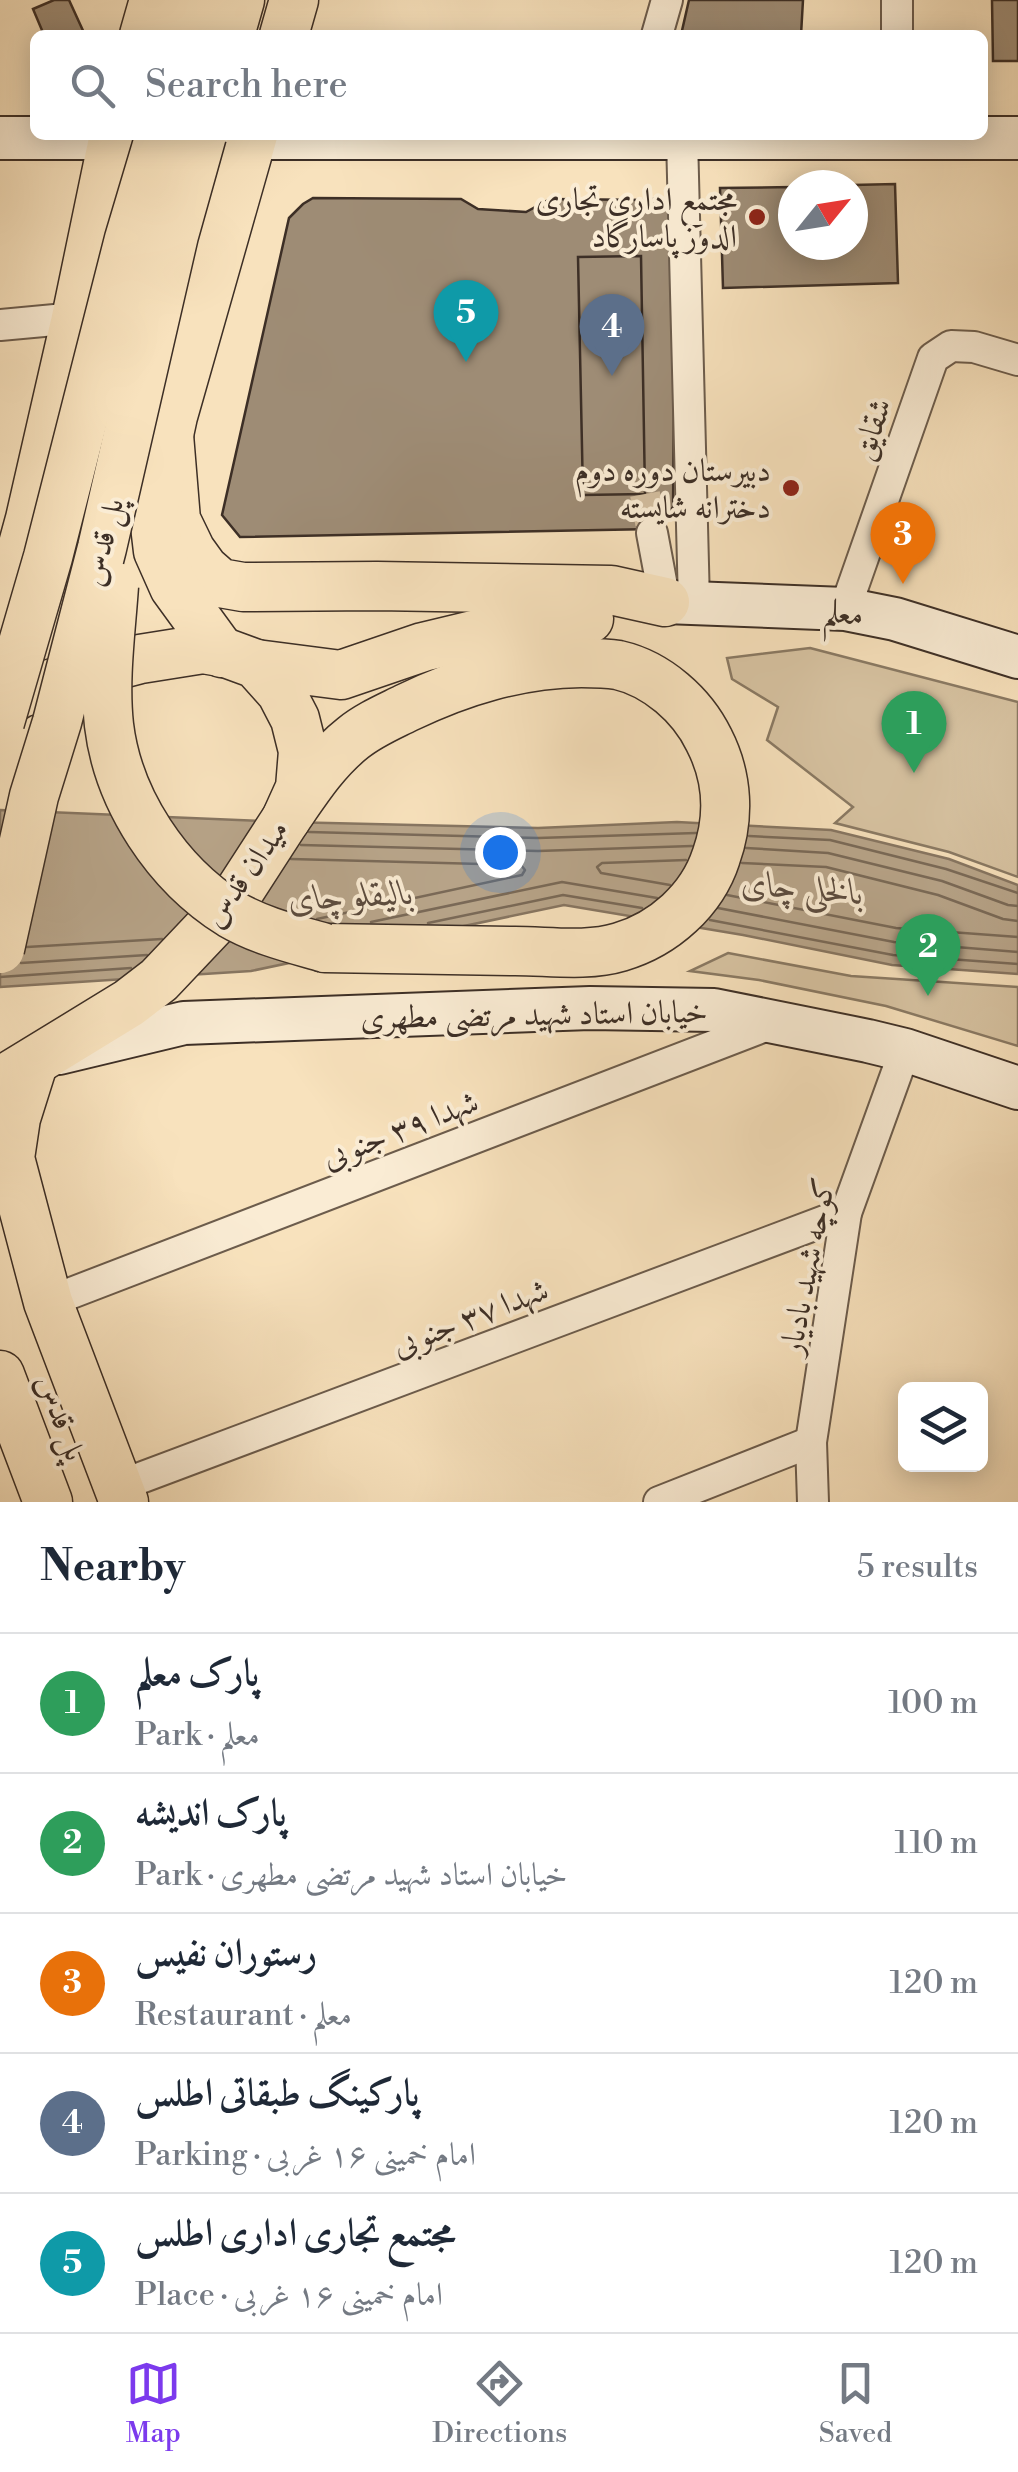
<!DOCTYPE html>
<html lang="en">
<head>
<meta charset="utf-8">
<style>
  body { margin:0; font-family:"Libre Bodoni",Amiri,serif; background:#f6f6f7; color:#1f2937 }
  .controls { position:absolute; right:30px; bottom:30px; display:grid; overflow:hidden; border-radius:15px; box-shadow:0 5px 25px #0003 }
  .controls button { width:90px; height:90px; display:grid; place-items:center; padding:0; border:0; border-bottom:2px solid #e0e1e3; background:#fff; color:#1f2937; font:50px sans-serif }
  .compass { position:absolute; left:778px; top:170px; width:90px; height:90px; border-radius:50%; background:#fff; box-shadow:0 5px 25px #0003; rotate:60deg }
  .you { position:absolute; left:500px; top:852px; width:35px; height:35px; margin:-25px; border:8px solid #fff; border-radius:50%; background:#1a73e8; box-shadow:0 0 0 15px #1a73e833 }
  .badge { display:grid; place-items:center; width:65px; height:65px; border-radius:50%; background:#7c3aed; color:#fff; font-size:32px; font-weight:700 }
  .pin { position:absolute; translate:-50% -82px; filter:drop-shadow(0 2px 5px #0008) }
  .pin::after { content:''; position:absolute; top:52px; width:35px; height:30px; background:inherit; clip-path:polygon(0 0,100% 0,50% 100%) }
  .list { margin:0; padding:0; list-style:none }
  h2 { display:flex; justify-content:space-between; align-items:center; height:130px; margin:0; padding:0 40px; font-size:42px }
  h2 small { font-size:32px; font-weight:400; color:#747a83 }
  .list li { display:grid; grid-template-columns:65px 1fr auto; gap:30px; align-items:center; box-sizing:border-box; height:140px; padding:0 40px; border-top:2px solid #e0e1e3 }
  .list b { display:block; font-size:38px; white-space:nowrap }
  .list p { margin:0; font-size:32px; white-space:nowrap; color:#747a83 }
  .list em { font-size:32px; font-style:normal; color:#747a83 }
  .icon { flex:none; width:55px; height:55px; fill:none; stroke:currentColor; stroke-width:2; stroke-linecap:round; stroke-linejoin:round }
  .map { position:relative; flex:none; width:1018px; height:1502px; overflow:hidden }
  .search { position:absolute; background:#fff; box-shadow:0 5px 25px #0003; left:30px; right:30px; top:30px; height:110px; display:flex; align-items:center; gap:25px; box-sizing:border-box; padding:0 35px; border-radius:15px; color:#747a83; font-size:38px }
  .sheet { height:830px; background:#fff }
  nav { display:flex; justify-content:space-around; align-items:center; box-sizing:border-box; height:140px; border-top:2px solid #e0e1e3; background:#fff; font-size:28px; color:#747a83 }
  nav a { display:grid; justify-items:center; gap:5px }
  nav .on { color:#7c3aed }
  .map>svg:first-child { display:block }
</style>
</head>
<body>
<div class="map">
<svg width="1018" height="1502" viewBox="0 0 1018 1502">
  <rect width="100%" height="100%" fill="#f8e2bd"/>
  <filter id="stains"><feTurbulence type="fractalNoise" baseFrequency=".002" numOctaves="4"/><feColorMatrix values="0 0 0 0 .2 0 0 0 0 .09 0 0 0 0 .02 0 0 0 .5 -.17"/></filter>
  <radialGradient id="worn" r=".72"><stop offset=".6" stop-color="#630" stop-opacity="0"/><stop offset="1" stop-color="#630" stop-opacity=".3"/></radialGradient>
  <g fill="#d8c4a3" stroke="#8a7a64" stroke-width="2.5">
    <path d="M810,648L1018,702V877L949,852L835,823L853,807L767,740L778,707L732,679L727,658Z"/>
    <path d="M728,953L851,976L1018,987V1046L886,1006L759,980L690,971Z"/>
  </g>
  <path fill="#b8a58a" stroke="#877662" stroke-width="2.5" d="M0,810L286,822L538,828L677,822L831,830L949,859L1018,885V974L892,965L743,935L564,905L251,971L0,987Z"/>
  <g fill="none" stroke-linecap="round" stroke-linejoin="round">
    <g stroke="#7a6a58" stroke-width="2.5">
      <path d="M309,832L538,838L696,833"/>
      <path d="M749,836L830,840L946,869L1018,893"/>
      <path d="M301,845L538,851L692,846"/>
      <path d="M746,848L828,853L942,881L1008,905L1018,906"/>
      <path d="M291,859L521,865L525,870L522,875L317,919"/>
      <path d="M742,863L826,867L938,895L1003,919L1018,921"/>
      <path d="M670,885L601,873L597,867L602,863L686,860"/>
      <path d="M727,895L896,928L1018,937"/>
      <path d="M718,908L894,942L1018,952"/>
      <path d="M710,920L893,955L1018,964"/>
      <path d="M371,922L562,882L657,898"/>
      <path d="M428,923L563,895L642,908"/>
      <path d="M27,947L162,939"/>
      <path d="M21,963L147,955"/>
      <path d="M0,977L131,968"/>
    </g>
  </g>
  <g fill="#9e8c75" stroke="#3d2f26" stroke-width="2.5">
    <path d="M54,0H69L85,35H44L33,9Z"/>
    <path d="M689,0H803L801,35H681Z"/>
    <path d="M992,0H1018V61H993Z"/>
    <path d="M895,184L898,283L723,288L720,188L793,187V245H853V185Z"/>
    <path d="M658,197L676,215L673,507L653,529L240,537L222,515L289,218L303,204L313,198L461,199L478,209L526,212L550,199L650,200Z"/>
    <path d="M641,256L645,494L583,495L578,257Z"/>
  </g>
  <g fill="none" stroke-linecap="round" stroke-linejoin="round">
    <path stroke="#d3be9f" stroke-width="30" stroke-dasharray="30 15" stroke-linecap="butt" d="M645,494L652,533"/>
    <defs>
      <g id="minor">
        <path d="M657,35L667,0"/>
        <path d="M897,35V0"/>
        <path d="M682,138L694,603"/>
        <path d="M0,325L76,318"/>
        <path d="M652,533L665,602"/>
        <path d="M845,609L933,358L951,346L974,347L1018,360"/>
        <path d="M48,1302L773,1023"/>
        <path d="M119,1486L846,1213"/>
        <path d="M659,1502L811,1442"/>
        <path d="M813,1502L811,1442L846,1213L905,1050"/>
      </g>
      <g id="secondary">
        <path d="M0,138H1018"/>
        <path d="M665,602L845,609L895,619L1018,657"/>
        <path d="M59,1053L184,1023L590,1008L714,1010L868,1041L905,1050L1018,1088"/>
      </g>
      <g id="primary">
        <path d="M144,35L154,0"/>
        <path d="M189,35L200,0"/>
        <path d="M230,35L240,0"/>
        <path d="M284,35L294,0"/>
        <path d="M169,435L176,520L191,551L204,569L220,583L243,587L377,586L611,590L665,602"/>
        <path d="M0,629L30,519L76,318L114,135"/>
        <path d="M222,653L174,587L158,551L153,509L173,416L253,135"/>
        <path d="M256,664L341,675L423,647L528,622L589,619"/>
        <path d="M0,705L21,693L79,675L140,659L203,649L226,653L256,664L281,692L295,719L303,751L300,788L286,819L231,904L159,980L129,1003L0,1082"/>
        <path d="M286,819C306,790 325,760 353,738C369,725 388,717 406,708C462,681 518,664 581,663C593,663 606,663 618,665C657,674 692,705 709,740C728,777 730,818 716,857C702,900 664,934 620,947C587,957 549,951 515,951C452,950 389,949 325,948"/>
        <path d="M33,1064L16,1118L10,1158L48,1302L124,1502"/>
        <path d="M0,1375L48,1502"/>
      </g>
    </defs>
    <use href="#minor" stroke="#6c5c4c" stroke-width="34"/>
    <use href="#secondary" stroke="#3d2f26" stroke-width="46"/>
    <use href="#primary" stroke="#3d2f26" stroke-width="51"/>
    <use href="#minor" stroke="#faecd4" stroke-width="30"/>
    <use href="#secondary" stroke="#faecd4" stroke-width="42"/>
    <use href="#primary" stroke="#f8e2bd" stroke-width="48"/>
    <defs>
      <g id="primary-bridge">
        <path d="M114,586C111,631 104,679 109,725C118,800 167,874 231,914C260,931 294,939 325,948"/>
        <path d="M0,722L48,557L129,239L160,135"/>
        <path d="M0,949L34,796L57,722L102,548L174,235L202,135"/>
      </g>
    </defs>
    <use href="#primary-bridge" stroke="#3d2f26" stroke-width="51" stroke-linecap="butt"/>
    <use href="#primary-bridge" stroke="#f8e2bd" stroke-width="48"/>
  </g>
  <g fill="#8f2418" stroke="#faecd4" stroke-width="4">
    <circle cx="757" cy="217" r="10"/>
    <circle cx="791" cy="488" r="10"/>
  </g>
  <g text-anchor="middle" stroke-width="8" stroke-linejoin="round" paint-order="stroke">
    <g font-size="32" fill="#3d2f26" stroke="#faecd4" text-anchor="end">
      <text x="737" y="210">مجتمع اداری تجاری<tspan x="737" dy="37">الدوز پاسارگاد</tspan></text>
      <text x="771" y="481">دبیرستان دوره دوم<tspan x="771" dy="37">دخترانه شایسته</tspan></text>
    </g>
    <g font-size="32" fill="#3d2f26" stroke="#faecd4">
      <text transform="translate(871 429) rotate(-71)" y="11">شقایق</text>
      <text transform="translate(102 542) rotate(-76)" y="11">پل قدس</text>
      <text transform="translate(844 612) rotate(7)" y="11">معلم</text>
      <text transform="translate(245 873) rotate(-55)" y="11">میدان قدس</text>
      <text transform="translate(534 1014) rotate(-1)" y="11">خیابان استاد شهید مرتضی مطهری</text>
      <text transform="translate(400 1129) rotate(-21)" y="11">شهدا ۳۹ جنوبی</text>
      <text transform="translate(807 1266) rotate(-79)" y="11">کوچه شهید بادیار</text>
      <text transform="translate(470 1317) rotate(-21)" y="11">شهدا ۳۷ جنوبی</text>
      <text transform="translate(62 1417) rotate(69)" y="11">پل قدس</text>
    </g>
    <g font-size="35" font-style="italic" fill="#5c4c3f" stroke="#faecd4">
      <text transform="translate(803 887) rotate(5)" y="12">بالخلی چای</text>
      <text transform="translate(351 895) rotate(-3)" y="12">بالیقلو چای</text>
    </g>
  </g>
  <rect width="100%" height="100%" filter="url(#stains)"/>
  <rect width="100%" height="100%" fill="url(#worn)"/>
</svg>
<div class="controls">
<button><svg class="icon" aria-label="layers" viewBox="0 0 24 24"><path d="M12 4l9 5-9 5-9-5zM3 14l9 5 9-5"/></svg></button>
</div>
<svg class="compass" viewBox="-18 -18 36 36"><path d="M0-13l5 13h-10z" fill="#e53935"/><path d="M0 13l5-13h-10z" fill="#747a83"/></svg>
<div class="you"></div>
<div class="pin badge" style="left:914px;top:773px;background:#2e9e5b">1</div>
<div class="pin badge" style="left:928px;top:996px;background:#2e9e5b">2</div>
<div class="pin badge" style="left:903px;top:584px;background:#e8710a">3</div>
<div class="pin badge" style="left:612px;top:376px;background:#5c6f8a">4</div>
<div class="pin badge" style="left:466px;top:362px;background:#0f9aa8">5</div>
<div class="search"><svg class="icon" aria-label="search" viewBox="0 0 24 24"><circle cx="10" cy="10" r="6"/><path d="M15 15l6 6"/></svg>Search here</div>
</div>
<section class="sheet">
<h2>Nearby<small>5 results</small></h2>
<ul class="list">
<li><span class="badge" style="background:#2e9e5b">1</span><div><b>پارک معلم</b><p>Park · معلم</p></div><em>100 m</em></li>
<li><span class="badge" style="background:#2e9e5b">2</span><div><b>پارک اندیشه</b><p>Park · خیابان استاد شهید مرتضی مطهری</p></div><em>110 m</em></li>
<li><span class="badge" style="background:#e8710a">3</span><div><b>رستوران نفیس</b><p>Restaurant · معلم</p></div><em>120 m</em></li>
<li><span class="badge" style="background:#5c6f8a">4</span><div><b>پارکینگ طبقاتی اطلس</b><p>Parking · امام خمینی ۱۶ غربی</p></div><em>120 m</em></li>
<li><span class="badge" style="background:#0f9aa8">5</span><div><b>مجتمع تجاری اداری اطلس</b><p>Place · امام خمینی ۱۶ غربی</p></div><em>120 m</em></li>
</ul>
</section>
<nav>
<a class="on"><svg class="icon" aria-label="map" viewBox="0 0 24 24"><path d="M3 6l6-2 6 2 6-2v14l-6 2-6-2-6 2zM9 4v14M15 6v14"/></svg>Map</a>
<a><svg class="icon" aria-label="directions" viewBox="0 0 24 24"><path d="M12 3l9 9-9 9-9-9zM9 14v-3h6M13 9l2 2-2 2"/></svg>Directions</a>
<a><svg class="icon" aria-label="saved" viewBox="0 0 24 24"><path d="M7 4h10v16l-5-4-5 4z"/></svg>Saved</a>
</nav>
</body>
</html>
